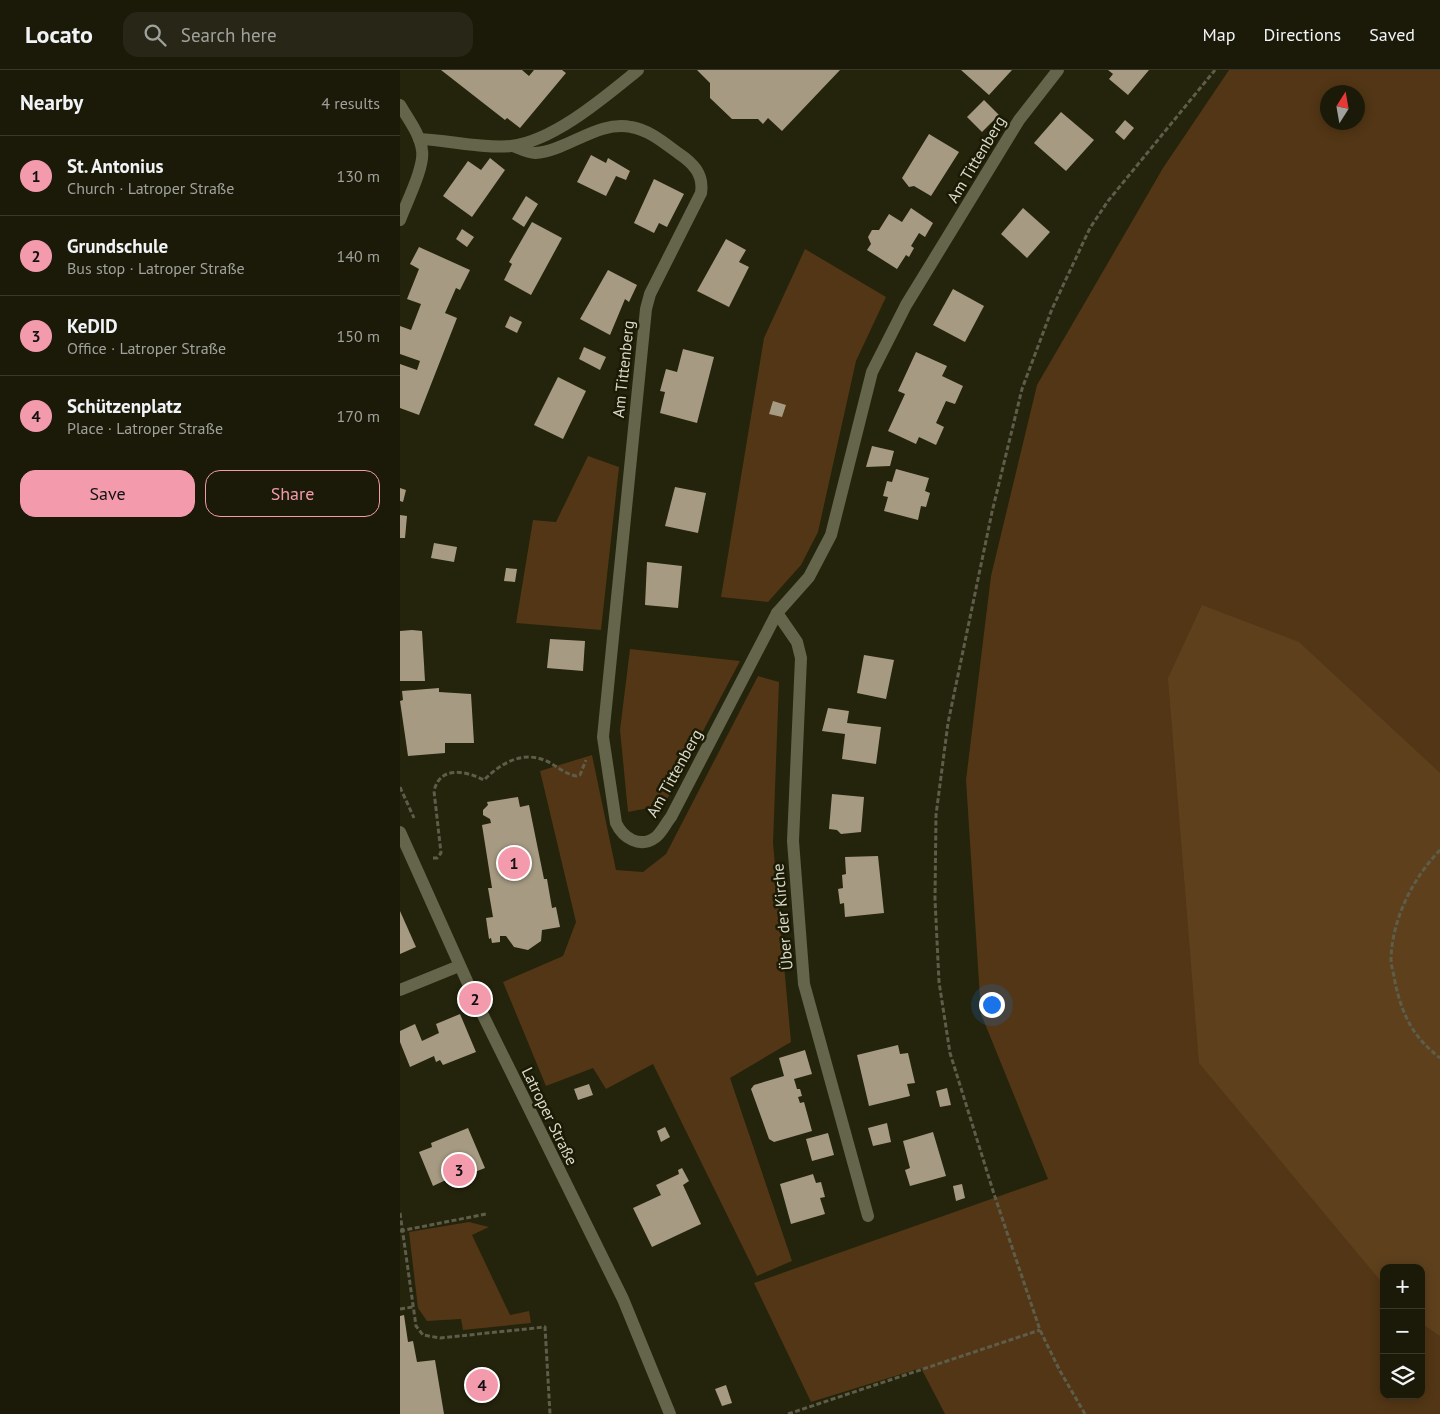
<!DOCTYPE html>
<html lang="en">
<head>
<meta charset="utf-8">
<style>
  body { margin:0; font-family:"PT Sans",sans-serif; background:#282717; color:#f1f3f6 }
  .controls { position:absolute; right:15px; bottom:15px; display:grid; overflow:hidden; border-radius:10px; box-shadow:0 2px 12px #0003 }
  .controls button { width:45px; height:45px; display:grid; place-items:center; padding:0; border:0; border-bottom:1px solid #39382a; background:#1b1a09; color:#f1f3f6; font:25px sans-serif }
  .compass { position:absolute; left:920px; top:15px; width:45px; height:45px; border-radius:50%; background:#1b1a09; box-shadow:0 2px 12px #0003; rotate:11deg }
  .you { position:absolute; left:591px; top:934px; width:18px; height:18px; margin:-12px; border:4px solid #fff; border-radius:50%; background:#1a73e8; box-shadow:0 0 0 8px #1a73e833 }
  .badge { display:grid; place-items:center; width:32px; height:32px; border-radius:50%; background:#f39aac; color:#111; font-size:16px; font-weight:700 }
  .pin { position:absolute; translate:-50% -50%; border:2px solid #fff; box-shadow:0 1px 5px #0006 }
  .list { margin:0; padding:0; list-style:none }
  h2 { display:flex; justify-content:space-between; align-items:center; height:65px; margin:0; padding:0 20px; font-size:21px }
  h2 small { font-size:16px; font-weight:400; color:#a0a19c }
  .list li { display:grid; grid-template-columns:32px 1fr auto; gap:15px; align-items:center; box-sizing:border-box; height:80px; padding:0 20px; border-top:1px solid #39382a }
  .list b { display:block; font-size:19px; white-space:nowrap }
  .list p { margin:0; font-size:16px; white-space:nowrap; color:#a0a19c }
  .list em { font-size:16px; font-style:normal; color:#a0a19c }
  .actions { display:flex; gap:10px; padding:15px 20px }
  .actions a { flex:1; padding:11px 0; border:1px solid #f39aac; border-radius:15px; text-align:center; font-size:18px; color:#f39aac }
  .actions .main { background:#f39aac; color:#111 }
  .icon { flex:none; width:28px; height:28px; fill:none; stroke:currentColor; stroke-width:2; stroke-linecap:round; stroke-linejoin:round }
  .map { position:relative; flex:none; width:1040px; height:1344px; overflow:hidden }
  header { display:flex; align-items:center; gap:30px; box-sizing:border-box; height:70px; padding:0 25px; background:#1b1a09; border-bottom:1px solid #39382a }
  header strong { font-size:24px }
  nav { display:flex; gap:28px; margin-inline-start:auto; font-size:18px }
  .search { width:350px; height:45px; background:#282717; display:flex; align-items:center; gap:12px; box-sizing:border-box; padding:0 18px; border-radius:15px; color:#a0a19c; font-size:19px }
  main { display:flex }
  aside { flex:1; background:#1b1a09 }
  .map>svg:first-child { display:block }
</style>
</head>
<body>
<header>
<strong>Locato</strong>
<div class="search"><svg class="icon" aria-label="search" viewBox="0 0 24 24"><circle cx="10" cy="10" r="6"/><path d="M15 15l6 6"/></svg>Search here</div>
<nav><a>Map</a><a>Directions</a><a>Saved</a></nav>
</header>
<main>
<aside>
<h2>Nearby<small>4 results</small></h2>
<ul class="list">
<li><span class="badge">1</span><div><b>St. Antonius</b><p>Church · Latroper Straße</p></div><em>130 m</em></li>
<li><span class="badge">2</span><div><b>Grundschule</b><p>Bus stop · Latroper Straße</p></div><em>140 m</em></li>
<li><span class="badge">3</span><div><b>KeDID</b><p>Office · Latroper Straße</p></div><em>150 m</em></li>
<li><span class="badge">4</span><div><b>Schützenplatz</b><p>Place · Latroper Straße</p></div><em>170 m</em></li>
</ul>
<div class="actions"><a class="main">Save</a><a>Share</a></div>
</aside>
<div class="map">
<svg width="1040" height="1344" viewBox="0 0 1040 1344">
  <rect width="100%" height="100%" fill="#24230c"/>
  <g fill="#523615" fill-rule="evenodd">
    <path d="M829,0H1040V1344H545L521,1298L411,1332L354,1213L648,1109L581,944L566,710L591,506L637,315L763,98ZM928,22H958V52H928ZM984,1198H1021V1325H984Z"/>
    <path d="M405,179L486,227L456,291L418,462L401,495L368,532L321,527L364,268Z"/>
    <path d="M188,386L219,397L201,560L116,553L133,450L156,452Z"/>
    <path d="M230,579L340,591L264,735L228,742L220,660Z"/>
    <path d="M358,606L379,612L373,773L391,972L330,1008L392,1191L357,1206L253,994L206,1019L193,998L146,1016L103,912L163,886L176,852L140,701L192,685L216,800L243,802L266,784Z"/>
    <path d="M69,1152L89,1157L72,1165L110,1245L129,1241L131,1253L63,1260L61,1249L27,1251L18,1238L9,1162Z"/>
  </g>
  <path fill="#5e401d" d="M802,535L899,572L1040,703V1266L1021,1253V1198H984V1215L799,993L768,608Z"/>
  <g fill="#a69b82">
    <path d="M41,0H122L129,6L134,0H162L166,3L120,58L107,48L105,50Z"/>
    <path d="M297,0H440L382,61L368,48L363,54L358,49H332L310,28V13Z"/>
    <path d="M561,0H612L589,25Z"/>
    <path d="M708,0H749L728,25L709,9L713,4Z"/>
    <path d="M584,30L599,45L582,62L567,47Z"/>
    <path d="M661,42L694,70L666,101L634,73Z"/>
    <path d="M725,50L734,58L724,70L715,62Z"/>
    <path d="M529,64L559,82L531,126L514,116L509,117L502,108Z"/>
    <path d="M191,85L206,93L208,88L230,101L226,110L216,106L206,126L177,112Z"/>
    <path d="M90,88L105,100L72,147L43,126L68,91L81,100Z"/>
    <path d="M254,109L284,124L267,157L259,153L254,163L234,153Z"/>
    <path d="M126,126L138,134L124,157L112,149Z"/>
    <path d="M511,138L533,153L525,167L519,163L511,176L514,178L509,187L506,185L497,199L467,180L471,174L468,167L472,160H479L489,144L502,152Z"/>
    <path d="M623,138L650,162L627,188L601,164Z"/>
    <path d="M132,152L162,168L131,225L104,210L112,194L109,192Z"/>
    <path d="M62,159L74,167L67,177L56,169Z"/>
    <path d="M326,169L346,180L339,192L349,197L329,237L297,221Z"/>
    <path d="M19,177L70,200L60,220L56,218L45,243L57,248L19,345L0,338V294L17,300L20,291L0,284V256L11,260L21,234L7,229L19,199L10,194Z"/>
    <path d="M208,200L237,215L229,232L225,229L210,265L180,249Z"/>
    <path d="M553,219L584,236L565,272L533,255Z"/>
    <path d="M110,246L122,252L117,263L105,257Z"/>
    <path d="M184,277L206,287L200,300L179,289Z"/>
    <path d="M283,279L314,287L297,353L260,343L265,322L260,321L266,299L277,302Z"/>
    <path d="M516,282L547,296L542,306L563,316L555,334L546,331L536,353L544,357L536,375L519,367L516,374L488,361L505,324L498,321Z"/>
    <path d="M158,307L186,321L163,369L134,355Z"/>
    <path d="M373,331L386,335L382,347L369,344Z"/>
    <path d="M472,376L494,381L490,396L466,397Z"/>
    <path d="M496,399L529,408L525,421L530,423L526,437L521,436L518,450L484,441L488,427L483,426L487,411L492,412Z"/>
    <path d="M275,417L306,423L298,463L265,456Z"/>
    <path d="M0,418L6,420L3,432L0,431Z"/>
    <path d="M0,445L7,446L5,468H0Z"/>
    <path d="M34,473L57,477L54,492L31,488Z"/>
    <path d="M247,492L282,496L278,538L245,535Z"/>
    <path d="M106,498L117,499L115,512L104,511Z"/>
    <path d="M12,560L22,561L25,611H0V561Z"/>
    <path d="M150,569L185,571L183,601L147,598Z"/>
    <path d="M464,585L494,590L486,629L457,623Z"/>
    <path d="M39,618V622L71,624L74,673H45V683L8,686L0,631L3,630L2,621Z"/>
    <path d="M428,638L449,641L447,653L481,657L476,694L442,689L445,664L422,661Z"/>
    <path d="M432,724L464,727L461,762L441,764L437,760L429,759Z"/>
    <path d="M118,727L120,737L129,735L144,809H147L152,838L156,837L160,857L142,860L141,871L128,880L114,877L106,866H100V872L92,873L91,868L89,869L86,848L93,847L88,818H92L82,755L91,753L90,749L83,745V740L88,735L87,732Z"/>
    <path d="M478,786L484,843L445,847L444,833L440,834L438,819L443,818L442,805L446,804L445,787Z"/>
    <path d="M0,841L16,877L0,884Z"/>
    <path d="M60,944L76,982L43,995L40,990L36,992L34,986L10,997L0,972V961L15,954L22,971L39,963L36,954Z"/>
    <path d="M498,975L500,984L508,983L515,1013L507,1014L510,1026L469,1036L457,985Z"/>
    <path d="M405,980L412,1004L394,1009L397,1019H400L402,1026L398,1027L400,1033L404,1032L412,1061L374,1072L369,1069L351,1019L354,1015L384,1006L379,988Z"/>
    <path d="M189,1014L193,1025L178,1030L174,1019Z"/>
    <path d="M547,1018L551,1035L540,1037L536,1021Z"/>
    <path d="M487,1053L491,1072L473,1076L468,1058Z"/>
    <path d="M265,1057L270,1067L261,1072L257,1061Z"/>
    <path d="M68,1058L85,1098L47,1113L46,1110L33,1116L19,1082L32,1077L31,1073Z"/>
    <path d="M533,1062L546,1106L510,1116L505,1100L510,1098L503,1071Z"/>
    <path d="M428,1063L434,1085L412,1091L406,1069Z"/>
    <path d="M282,1098L289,1111L283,1115L301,1154L252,1177L233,1138L261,1125L256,1115L279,1104L278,1100Z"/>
    <path d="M413,1104L416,1113L421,1112L425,1127L420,1128L425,1144L391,1154L380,1114Z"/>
    <path d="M562,1114L565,1128L556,1131L553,1116Z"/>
    <path d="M4,1245L8,1272L13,1271L17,1292L35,1290L44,1344H0V1246Z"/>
    <path d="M326,1315L332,1333L322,1336L315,1319Z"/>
  </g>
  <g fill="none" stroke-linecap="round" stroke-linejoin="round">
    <g stroke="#5e5d49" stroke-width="3" stroke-dasharray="5 2.5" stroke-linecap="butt">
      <path d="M0,717L14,748"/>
      <path d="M1040,780C1013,808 992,849 991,889C991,896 994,904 995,912C1002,945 1013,967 1040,988"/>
      <path d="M33,788H37L41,783L34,721C40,695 66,701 84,710C100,694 121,681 144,690C155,694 164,704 176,706L180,705L186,690"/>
      <path d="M0,1143L16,1256L23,1265L40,1268L145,1257L150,1344"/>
      <path d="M0,1161L86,1144"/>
      <path d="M0,1239L13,1237"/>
      <path d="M388,1344L640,1260"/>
      <path d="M685,1344L660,1301L640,1260L594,1124L550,983L539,912L535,829L536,745L548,653L592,442L622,319L652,239L690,158L708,131L815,0"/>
    </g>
    <g stroke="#65654c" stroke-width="12">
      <path d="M0,35C8,49 20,64 22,80C25,97 6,133 0,150"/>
      <path d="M19,69C48,70 84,79 111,76C154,71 206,26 238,0"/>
      <path d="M113,76C119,78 127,83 135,83C167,81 198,50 231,57C249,60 263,72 278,83C293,93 304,104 301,123L250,224L246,239L203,667L216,753C223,768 240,779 256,767C262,762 266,753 271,747L377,543L409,507L431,465L472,302L506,235L619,50L658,0"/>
      <path d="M377,543L397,572L401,588L393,771L404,914L468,1146"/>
      <path d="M0,762L75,929L223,1229L270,1344"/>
      <path d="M0,920L59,896"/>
    </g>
  </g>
  <g text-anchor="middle" stroke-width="5" stroke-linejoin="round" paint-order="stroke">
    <g font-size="16" fill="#d9d9cb" stroke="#1b1a04">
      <text transform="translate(576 89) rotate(-59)" y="6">Am Tittenberg</text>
      <text transform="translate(223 299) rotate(-84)" y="6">Am Tittenberg</text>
      <text transform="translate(274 703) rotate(-61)" y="6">Am Tittenberg</text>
      <text transform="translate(382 847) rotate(-95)" y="6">Über der Kirche</text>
      <text transform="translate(150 1046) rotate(64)" y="6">Latroper Straße</text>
    </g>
  </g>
</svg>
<div class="controls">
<button>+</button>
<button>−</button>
<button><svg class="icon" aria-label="layers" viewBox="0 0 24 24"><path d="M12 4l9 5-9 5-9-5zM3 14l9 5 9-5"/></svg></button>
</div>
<svg class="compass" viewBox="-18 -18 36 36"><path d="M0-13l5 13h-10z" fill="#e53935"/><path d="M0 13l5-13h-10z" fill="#a0a19c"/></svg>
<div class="you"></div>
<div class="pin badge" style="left:114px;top:793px">1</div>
<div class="pin badge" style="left:75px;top:929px">2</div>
<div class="pin badge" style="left:59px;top:1100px">3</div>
<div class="pin badge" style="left:82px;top:1315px">4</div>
</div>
</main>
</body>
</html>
